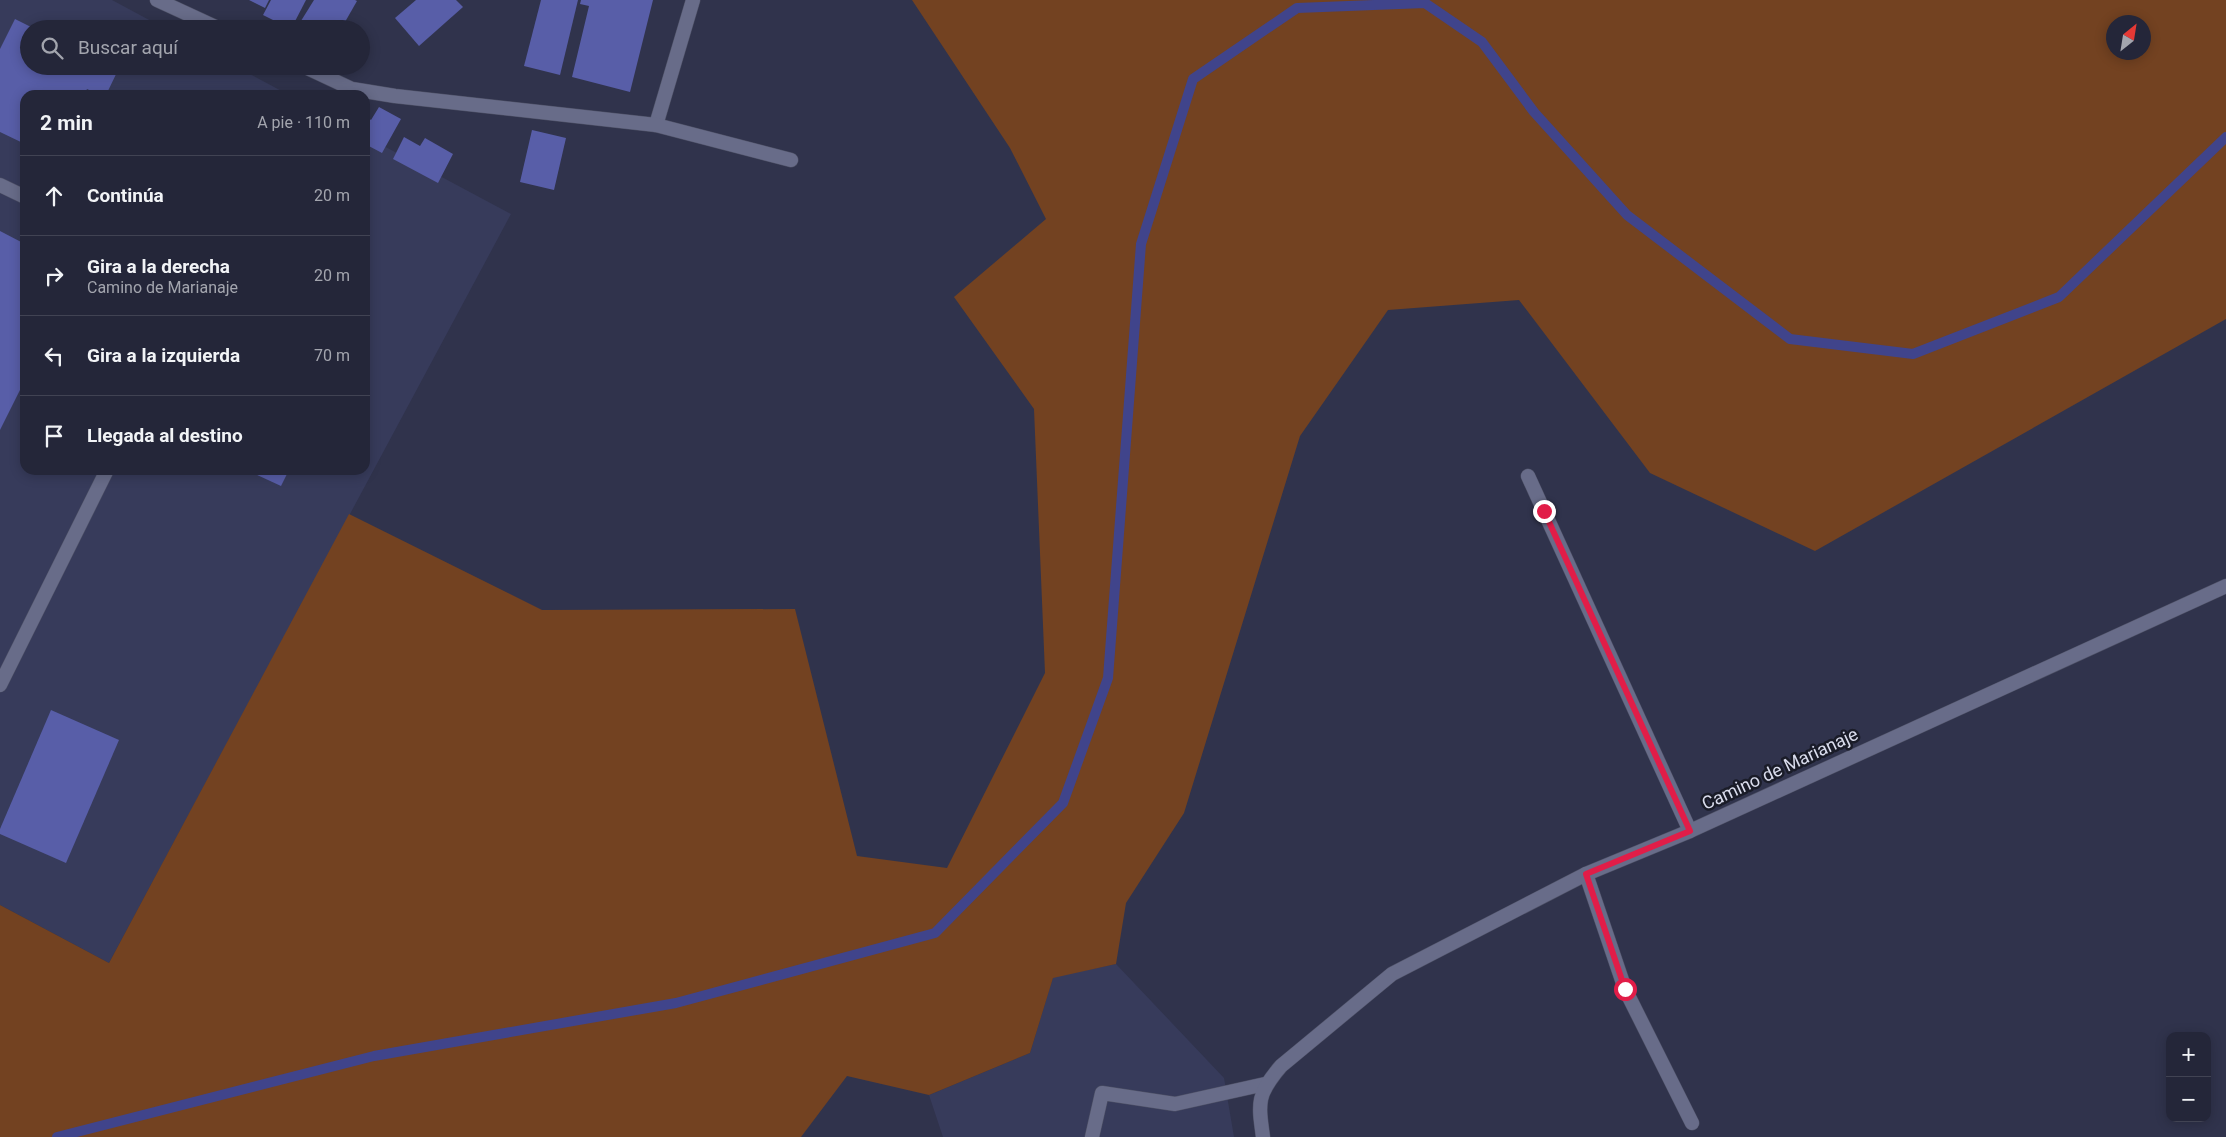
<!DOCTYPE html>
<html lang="es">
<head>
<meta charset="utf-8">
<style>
  body { margin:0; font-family:Roboto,sans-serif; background:#2c2e41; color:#f1f3f6 }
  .controls { position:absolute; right:15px; bottom:15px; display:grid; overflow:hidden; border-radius:10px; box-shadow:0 2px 12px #0003 }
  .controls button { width:45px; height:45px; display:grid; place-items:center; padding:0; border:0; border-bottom:1px solid #414353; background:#242639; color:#f1f3f6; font:25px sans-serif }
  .compass { position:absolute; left:2106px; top:15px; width:45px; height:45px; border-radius:50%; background:#242639; box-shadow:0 2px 12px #0003; rotate:30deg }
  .stop { position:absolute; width:15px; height:15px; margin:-11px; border:4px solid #e11d48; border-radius:50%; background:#fff }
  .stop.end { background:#e11d48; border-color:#fff; box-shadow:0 1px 5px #0008 }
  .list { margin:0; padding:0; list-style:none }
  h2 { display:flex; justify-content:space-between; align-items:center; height:65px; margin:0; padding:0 20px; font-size:21px }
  h2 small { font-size:16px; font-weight:400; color:#a3a5ae }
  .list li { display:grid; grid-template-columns:32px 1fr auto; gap:15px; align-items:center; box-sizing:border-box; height:80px; padding:0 20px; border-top:1px solid #414353 }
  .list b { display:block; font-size:19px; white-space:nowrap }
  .list p { margin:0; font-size:16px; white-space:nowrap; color:#a3a5ae }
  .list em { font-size:16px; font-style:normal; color:#a3a5ae }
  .icon { flex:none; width:28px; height:28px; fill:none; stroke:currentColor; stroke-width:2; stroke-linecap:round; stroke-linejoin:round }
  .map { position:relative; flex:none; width:2226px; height:1137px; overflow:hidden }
  .search { position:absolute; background:#242639; box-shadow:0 2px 12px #0003; left:20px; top:20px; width:350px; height:55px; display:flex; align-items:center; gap:12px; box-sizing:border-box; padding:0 18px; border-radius:28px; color:#a3a5ae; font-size:19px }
  .panel { position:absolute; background:#242639; box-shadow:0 2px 12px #0003; left:20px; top:90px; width:350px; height:385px; border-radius:15px }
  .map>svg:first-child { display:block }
</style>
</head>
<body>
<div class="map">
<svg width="2226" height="1137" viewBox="0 0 2226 1137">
  <rect width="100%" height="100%" fill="#30334c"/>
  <g fill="#373b5b">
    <path d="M0,0H112L166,29H29V66H235L289,95H25V470H365V136L511,214L109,963L0,905Z"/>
    <path d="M1116,964L1224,1078L1234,1137H943L929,1095L1030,1053L1053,977Z"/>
  </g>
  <path fill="#734221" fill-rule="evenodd" d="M912,0H2226V319L1815,551L1650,473L1519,300L1388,310L1300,436L1184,813L1126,903L1116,964L1053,978L1030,1053L929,1095L847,1076L801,1137H0V905L109,963L349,514L542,610L795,609L857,856L947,868L1045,673L1034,409L954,297L1046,219L1010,148ZM2114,22H2144V52H2114Z"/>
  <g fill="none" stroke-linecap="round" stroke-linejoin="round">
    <path stroke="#40448b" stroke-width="10" d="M57,1137L374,1056L676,1003L935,933L1063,803L1108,678L1141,244L1193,79L1297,8L1425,3L1482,42L1534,112L1627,215L1790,339L1913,354L2059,297L2226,137"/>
  </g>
  <g fill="#585ea8">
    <path d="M249,0H269L265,8Z"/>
    <path d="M271,0H306L291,29L263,15Z"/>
    <path d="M314,0H355L357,1L341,29H296Z"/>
    <path d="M416,0H456L463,7L419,46L395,18Z"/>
    <path d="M541,0H578L560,75L524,66Z"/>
    <path d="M581,0H653L630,92L572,77L589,6L580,4Z"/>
    <path d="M15,19L35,29H29V66H120L106,95H100L87,89L84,95H25V144L0,132V49Z"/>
    <path d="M379,107L401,119L382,153L365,144V116L371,120Z"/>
    <path d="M532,130L566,138L554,190L520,182Z"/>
    <path d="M404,137L420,146L425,138L453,154L438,183L393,159Z"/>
    <path d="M0,231L25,244V380L0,430Z"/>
    <path d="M257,470H289L281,486L255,474Z"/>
    <path d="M51,710L119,740L66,863L0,834V829Z"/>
  </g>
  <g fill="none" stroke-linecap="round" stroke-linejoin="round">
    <defs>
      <g id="service">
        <path d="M656,125L693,0"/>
        <path d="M0,185L25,197"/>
        <path d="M0,685L107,470"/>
        <path d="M1586,874L1625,989L1692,1123"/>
        <path d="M1092,1137L1102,1093L1175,1104L1265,1084"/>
      </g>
      <g id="minor">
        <path d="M157,0L220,29"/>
        <path d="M303,66L352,89L395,96L656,125L791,160"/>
        <path d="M1528,476L1690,831"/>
        <path d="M1263,1137C1258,1102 1257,1094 1281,1066L1392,974L1586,874L1690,831L2226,586"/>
      </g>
    </defs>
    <use href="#service" stroke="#4e5166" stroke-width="15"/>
    <use href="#minor" stroke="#4e5166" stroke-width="15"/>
    <use href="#service" stroke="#686c89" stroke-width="14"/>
    <use href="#minor" stroke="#686c89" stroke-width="14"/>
  </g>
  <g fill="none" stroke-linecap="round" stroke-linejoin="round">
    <path stroke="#e11d48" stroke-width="6" d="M1544,511L1690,831L1586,874L1625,989"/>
  </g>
  <g text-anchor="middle" stroke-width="5" stroke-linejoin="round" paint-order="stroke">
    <g font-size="18" fill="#dadded" stroke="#1a1c28">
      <text transform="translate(1780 769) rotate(-25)" y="6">Camino de Marianaje</text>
    </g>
  </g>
</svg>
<div class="controls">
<button>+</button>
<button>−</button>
</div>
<svg class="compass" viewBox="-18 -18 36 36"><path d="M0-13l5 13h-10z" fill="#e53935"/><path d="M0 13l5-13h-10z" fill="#a3a5ae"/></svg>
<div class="stop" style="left:1625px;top:989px"></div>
<div class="stop end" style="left:1544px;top:511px"></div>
<div class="search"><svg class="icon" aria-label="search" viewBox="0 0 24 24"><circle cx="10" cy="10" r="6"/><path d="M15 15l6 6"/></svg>Buscar aquí</div>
<section class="panel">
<h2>2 min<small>A pie · 110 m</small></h2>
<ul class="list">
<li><svg class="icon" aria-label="ahead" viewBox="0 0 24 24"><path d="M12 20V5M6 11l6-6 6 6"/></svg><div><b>Continúa</b></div><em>20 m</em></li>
<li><svg class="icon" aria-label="right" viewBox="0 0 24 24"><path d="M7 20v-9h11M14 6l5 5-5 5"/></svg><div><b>Gira a la derecha</b><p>Camino de Marianaje</p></div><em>20 m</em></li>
<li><svg class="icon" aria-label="left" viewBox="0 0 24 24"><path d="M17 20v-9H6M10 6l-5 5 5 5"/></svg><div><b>Gira a la izquierda</b></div><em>70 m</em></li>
<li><svg class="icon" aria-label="arrive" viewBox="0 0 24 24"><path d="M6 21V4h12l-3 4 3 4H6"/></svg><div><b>Llegada al destino</b></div></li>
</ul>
</section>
</div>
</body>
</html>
